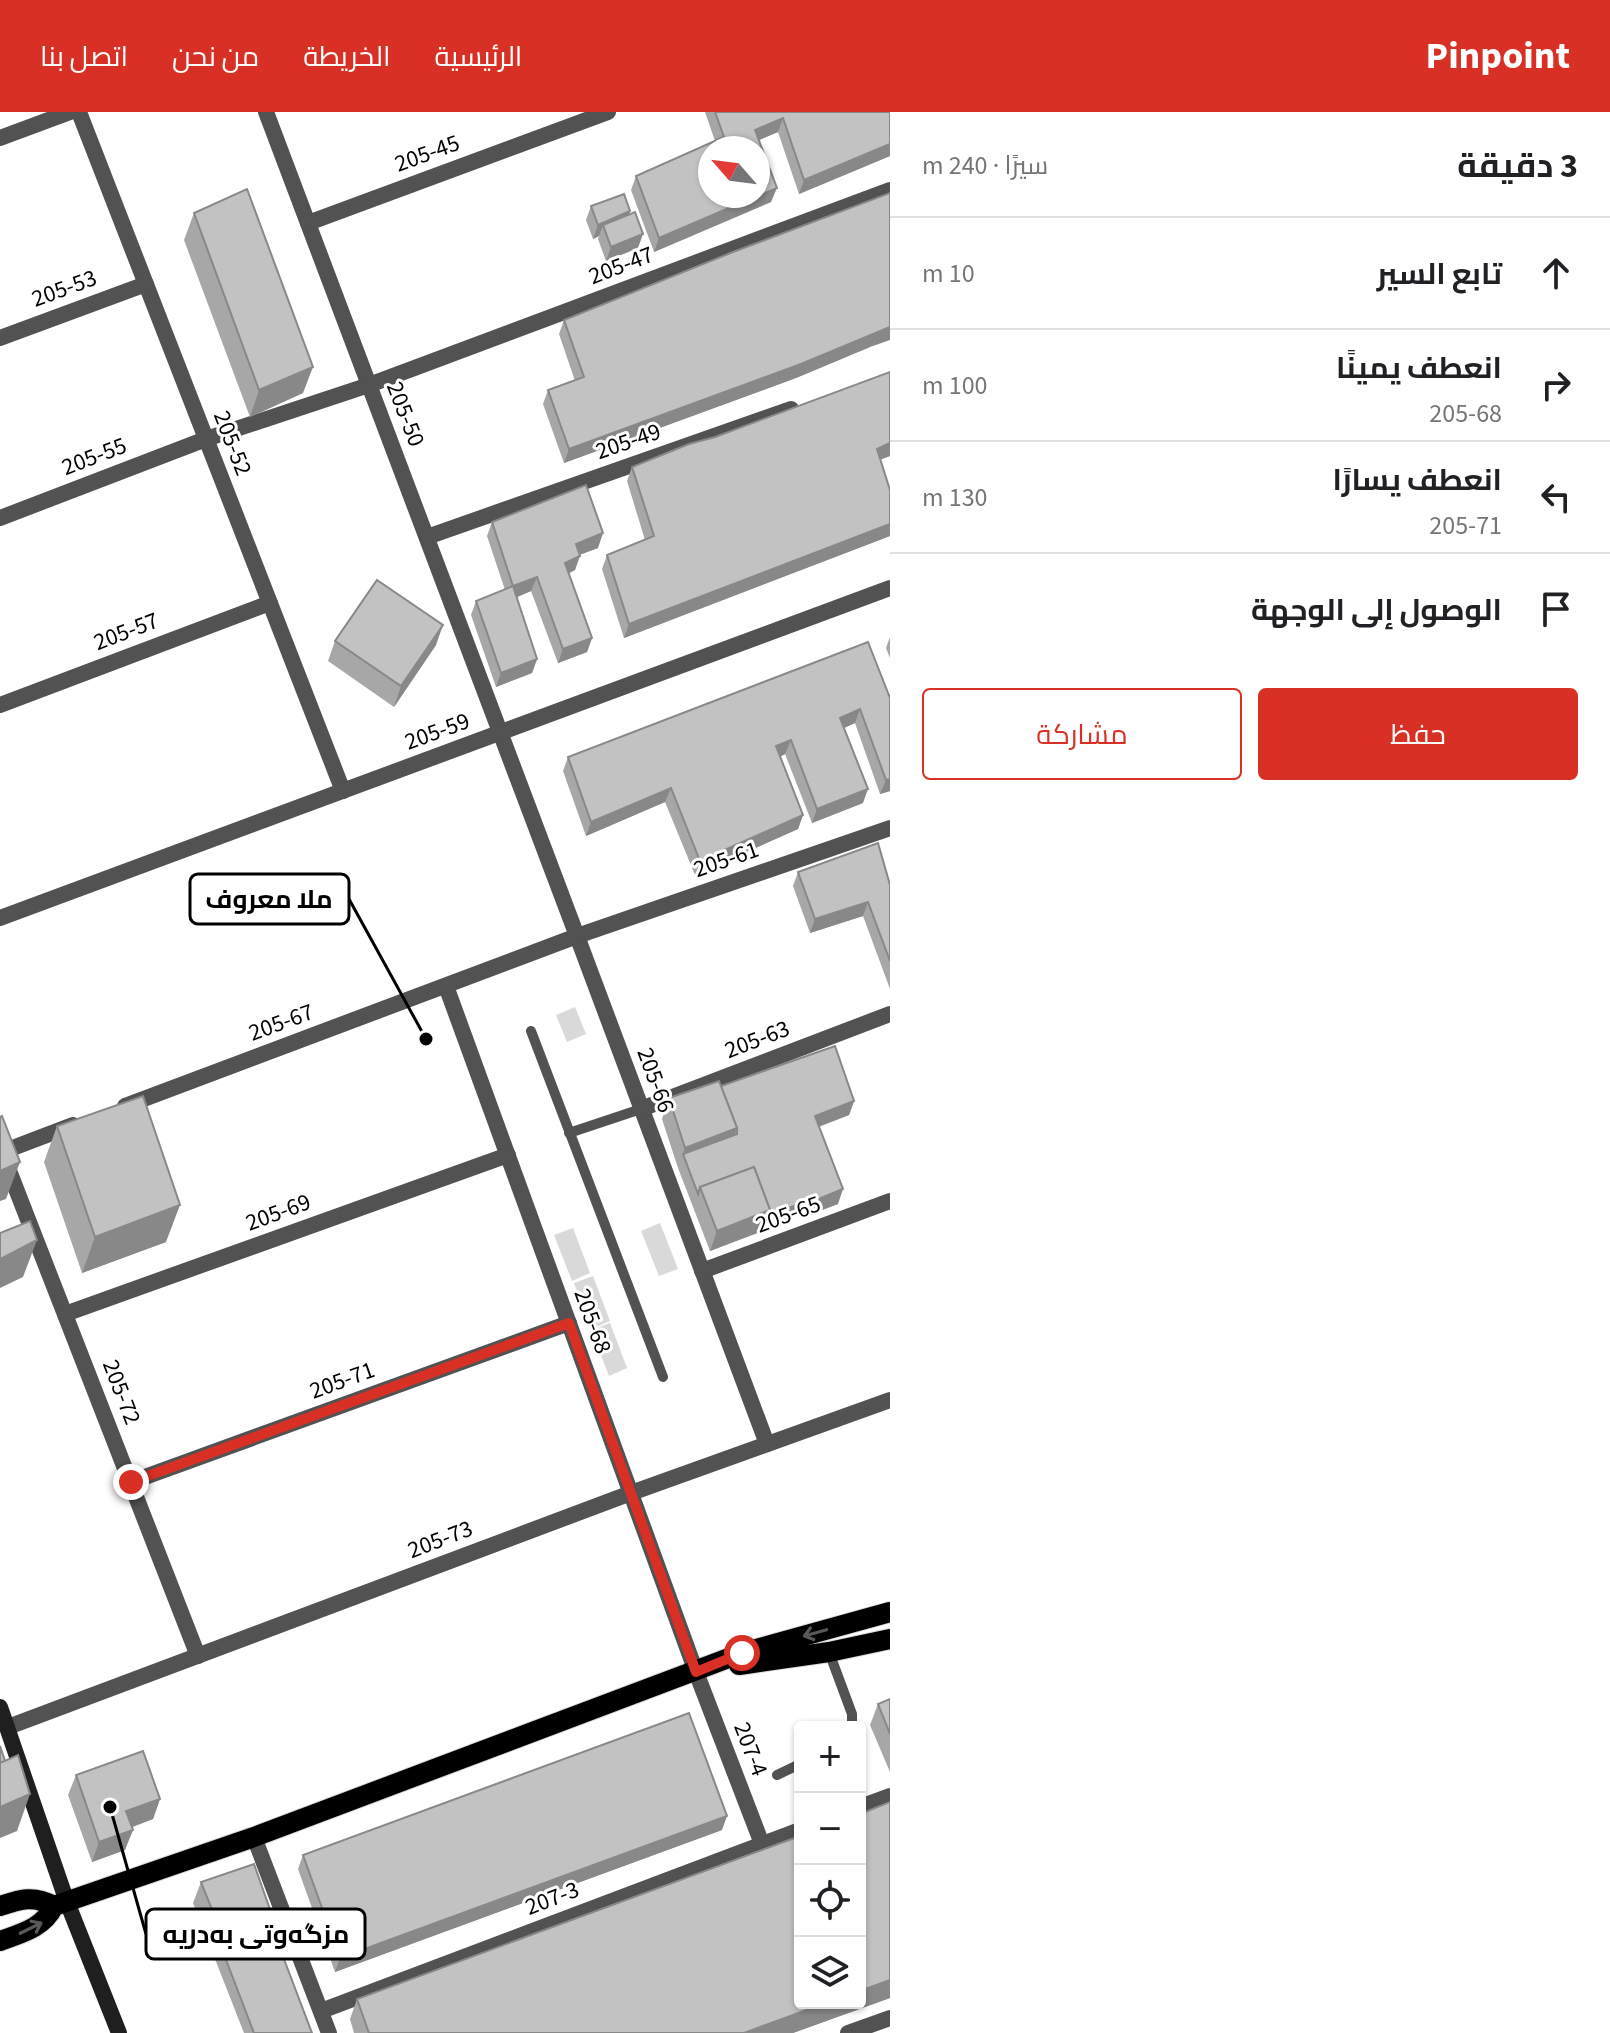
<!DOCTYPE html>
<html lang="ar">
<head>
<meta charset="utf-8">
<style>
  body { margin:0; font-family:"Source Sans 3",Cairo,sans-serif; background:#f6f6f6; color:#202124; direction:rtl }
  .controls { position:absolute; right:24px; bottom:24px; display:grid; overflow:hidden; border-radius:8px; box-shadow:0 2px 6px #0004 }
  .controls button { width:72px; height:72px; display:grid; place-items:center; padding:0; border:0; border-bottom:2px solid #e0e0e0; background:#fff; color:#202124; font:40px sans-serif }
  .compass { position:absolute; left:698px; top:24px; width:72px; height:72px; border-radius:50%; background:#fff; box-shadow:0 2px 6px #0004; rotate:298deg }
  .stop { position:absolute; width:24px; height:24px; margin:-18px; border:6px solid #d93025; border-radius:50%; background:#fff }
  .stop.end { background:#d93025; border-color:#fff; box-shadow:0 2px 8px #0008 }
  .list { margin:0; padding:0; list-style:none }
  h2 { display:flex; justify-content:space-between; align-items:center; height:104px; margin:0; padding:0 32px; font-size:34px }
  h2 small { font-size:26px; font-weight:400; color:#757577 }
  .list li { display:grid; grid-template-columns:52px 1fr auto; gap:24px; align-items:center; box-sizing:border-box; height:112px; padding:0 32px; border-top:2px solid #e0e0e0 }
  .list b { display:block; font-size:30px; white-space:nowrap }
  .list p { margin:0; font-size:26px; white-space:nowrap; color:#757577 }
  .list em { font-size:26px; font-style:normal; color:#757577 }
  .actions { display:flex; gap:16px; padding:24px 32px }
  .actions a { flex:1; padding:18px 0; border:2px solid #d93025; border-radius:8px; text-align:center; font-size:28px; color:#d93025 }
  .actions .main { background:#d93025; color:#fff }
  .icon { flex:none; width:44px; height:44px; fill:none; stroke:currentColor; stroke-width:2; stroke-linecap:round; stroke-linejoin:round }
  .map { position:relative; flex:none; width:890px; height:1921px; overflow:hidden; direction:ltr }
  header { display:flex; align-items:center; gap:48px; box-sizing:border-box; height:112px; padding:0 40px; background:#d93025; color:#fff }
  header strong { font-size:38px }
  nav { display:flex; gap:44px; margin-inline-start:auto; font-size:28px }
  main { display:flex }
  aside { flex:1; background:#fff }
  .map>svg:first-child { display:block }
</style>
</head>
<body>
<header>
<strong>Pinpoint</strong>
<nav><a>الرئيسية</a><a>الخريطة</a><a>من نحن</a><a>اتصل بنا</a></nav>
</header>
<main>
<aside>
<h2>3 دقيقة<small>سيرًا · 240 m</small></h2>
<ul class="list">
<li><svg class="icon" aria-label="ahead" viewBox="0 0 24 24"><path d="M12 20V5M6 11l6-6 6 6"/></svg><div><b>تابع السير</b></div><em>10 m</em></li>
<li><svg class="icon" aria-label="right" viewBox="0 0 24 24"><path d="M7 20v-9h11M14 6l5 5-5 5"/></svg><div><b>انعطف يمينًا</b><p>205-68</p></div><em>100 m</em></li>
<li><svg class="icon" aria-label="left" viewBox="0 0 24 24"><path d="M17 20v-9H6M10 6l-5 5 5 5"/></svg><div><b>انعطف يسارًا</b><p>205-71</p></div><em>130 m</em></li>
<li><svg class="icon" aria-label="arrive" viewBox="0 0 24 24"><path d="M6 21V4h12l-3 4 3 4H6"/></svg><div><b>الوصول إلى الوجهة</b></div></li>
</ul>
<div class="actions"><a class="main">حفظ</a><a>مشاركة</a></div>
</aside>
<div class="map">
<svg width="890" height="1921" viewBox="0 0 890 1921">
  <rect width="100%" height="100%" fill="#fff"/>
  <g fill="#d9d9d9">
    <path d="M575,895L586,922L567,930L556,903Z"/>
    <path d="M660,1111L678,1157L659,1164L641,1119Z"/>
    <path d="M573,1116L590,1161L572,1169L554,1123Z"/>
    <path d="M593,1164L610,1209L591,1217L574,1171Z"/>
    <path d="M610,1211L627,1256L609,1264L591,1218Z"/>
  </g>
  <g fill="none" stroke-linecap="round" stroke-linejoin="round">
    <defs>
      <g id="primary">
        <path d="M739,1553L829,1540L890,1527"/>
        <path d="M0,1794C21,1787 34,1783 54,1794"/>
        <path d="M0,1829C22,1821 43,1816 54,1794L254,1725L742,1541L890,1500"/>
      </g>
    </defs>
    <use href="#primary" stroke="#dbdbdb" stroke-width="22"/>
    <g stroke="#525252" stroke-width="10">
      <path d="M531,919L663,1265"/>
      <path d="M569,1021L641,997"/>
      <path d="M829,1540L852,1602V1615"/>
      <path d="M777,1663L800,1652"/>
    </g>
    <g stroke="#525252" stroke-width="16">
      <path d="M79,0L343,679"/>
      <path d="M266,0L577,824L767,1332"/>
      <path d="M0,26L70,0"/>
      <path d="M308,111L608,0"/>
      <path d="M0,226L146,172"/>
      <path d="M0,406L206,327L369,273L890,78"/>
      <path d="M427,425L791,297"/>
      <path d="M0,593L270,491"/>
      <path d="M0,806L890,476"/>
      <path d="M446,874L696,1560L762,1732"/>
      <path d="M125,994L577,824L890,716"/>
      <path d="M641,997L890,902"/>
      <path d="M2,1040L73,1013"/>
      <path d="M6,1051L198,1544"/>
      <path d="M702,1159L890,1089"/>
      <path d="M65,1202L508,1043"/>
      <path d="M131,1370L569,1211"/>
      <path d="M8,1615L631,1381L890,1288"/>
      <path d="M860,1695L890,1684"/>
      <path d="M254,1725L329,1921"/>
      <path d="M321,1899L800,1718"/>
      <path d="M848,1921L890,1906"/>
    </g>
    <path stroke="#1f1f1f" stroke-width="16" d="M0,1595L67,1790L119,1921"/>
    <use href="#primary" stroke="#000" stroke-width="20"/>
  </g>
  <g fill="#a7a7a7">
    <path d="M705,0H890V44L799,82L778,20L759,28L771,90L654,140L631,78L636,64L715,29Z"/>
    <path d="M591,94L630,99L629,103L638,136L606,149L598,127L599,124L593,127L586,108Z"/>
    <path d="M194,101L303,281L250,305L184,128Z"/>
    <path d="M564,208L870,235L796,266L564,351L543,292L548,278L575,269L559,222Z"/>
    <path d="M890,344L880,347L890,378V424L624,526L602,457L607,443L645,428L627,369L632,355Z"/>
    <path d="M492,410L598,436L579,443L575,458L568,461L592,526L587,540L558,551L531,479L517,485L537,547L532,561L496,575L471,503L476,489L505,478L487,424Z"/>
    <path d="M890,525V546L886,536Z"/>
    <path d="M335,529L436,533L394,595L328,549Z"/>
    <path d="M868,530L890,679L880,682L855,611L844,616L863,691L812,711L785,642L780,645L803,703L798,717L695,763L665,690L586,724L563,659L568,645Z"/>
    <path d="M798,760L890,773V877L863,804L810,821L793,774Z"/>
    <path d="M721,974L854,989L849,1003L819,1015L838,1092L801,1106L800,1103L710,1139L678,1056L662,1007L669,986Z"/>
    <path d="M57,1014L166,1130L82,1161L44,1050Z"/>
    <path d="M890,1587V1660L870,1613L878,1592Z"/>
    <path d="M76,1663L160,1687L153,1707L132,1715L125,1738L92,1750L68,1683Z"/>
    <path d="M890,1690V1886L793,1921H354L350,1907L357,1887Z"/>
    <path d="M722,1718L335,1860L298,1757L303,1743Z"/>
    <path d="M201,1770L273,1806L271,1813L312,1921H244L193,1791Z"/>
  </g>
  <g fill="#888">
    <path d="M783,6L778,20L750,32L755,18Z"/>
    <path d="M890,32V44L799,82L804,68Z"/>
    <path d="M777,76L771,90L654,140L659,126Z"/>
    <path d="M630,99L625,113H603L599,124L593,127L598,113Z"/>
    <path d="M643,122L638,136L606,149L611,135Z"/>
    <path d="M890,215V228L870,235L796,266L564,351L569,337Z"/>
    <path d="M313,255L303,281L250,305L259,278Z"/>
    <path d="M890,331V344L872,351L877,337Z"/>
    <path d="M890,412V424L624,526L629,512Z"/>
    <path d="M603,421L598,436L571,446L576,432Z"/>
    <path d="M580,444L575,458L560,466L565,451Z"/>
    <path d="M537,465L531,479L508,489L513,474Z"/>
    <path d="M443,513L436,533L394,595L401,574Z"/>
    <path d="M592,526L587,540L558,551L563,537Z"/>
    <path d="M537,547L532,561L496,575L501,561Z"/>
    <path d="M860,597L855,611L835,620L840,606Z"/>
    <path d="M791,628L785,642L771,649L776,634Z"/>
    <path d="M890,667V679L880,682L886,668Z"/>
    <path d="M671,676L665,690L586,724L591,710Z"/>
    <path d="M868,677L863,691L812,711L817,697Z"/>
    <path d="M803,703L798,717L695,763L700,749Z"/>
    <path d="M868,790L863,804L810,821L815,807Z"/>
    <path d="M854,989L849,1003L809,1018L815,1004Z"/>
    <path d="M737,1016L730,1036L683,1042L685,1036Z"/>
    <path d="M20,1050L6,1087L0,1089V1059Z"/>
    <path d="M843,1077L838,1092L801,1106L806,1092Z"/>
    <path d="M805,1089L800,1103L763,1119L768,1105Z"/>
    <path d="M180,1093L166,1130L82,1161L95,1125Z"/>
    <path d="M770,1098L763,1119L710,1139L717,1119Z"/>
    <path d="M37,1128L23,1165L0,1176V1147Z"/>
    <path d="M30,1682L17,1719L0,1726V1695Z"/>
    <path d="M160,1687L153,1707L119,1720L126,1699Z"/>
    <path d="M727,1704L722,1718L335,1860L340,1846Z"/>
    <path d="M133,1718L125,1738L92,1750L99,1730Z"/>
    <path d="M273,1806L266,1827L220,1832L223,1825Z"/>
    <path d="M890,1868V1886L793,1921H744L826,1891H860V1879Z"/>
  </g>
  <g fill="#c2c2c2" stroke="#888" stroke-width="2">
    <path d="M715,0H890V32L804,68L783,6L755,18L777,76L758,84V36H710V84H757L659,126L636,64L724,25Z"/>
    <path d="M247,77L313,255L259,278L194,101Z"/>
    <path d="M890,81V215L801,252L569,337L548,278L584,265L564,208L733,140Z"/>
    <path d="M624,82L630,99L598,113L591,94Z"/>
    <path d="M635,100L643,122L611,135L603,113Z"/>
    <path d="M890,260V331L877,337L890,378V412L629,512L607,443L654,424L632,355L689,332L715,325Z"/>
    <path d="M586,373L603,421L576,432L580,444L565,451L592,526L563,537L537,465L513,474L492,410Z"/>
    <path d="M377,468L443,513L401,574L335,529Z"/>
    <path d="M513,474L537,547L501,561L476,489Z"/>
    <path d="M868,530L890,586V667L886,668L860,597L840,606L868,677L817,697L791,628L776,634L803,703L700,749L671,676L591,710L568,645Z"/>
    <path d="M878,731L890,773V849L868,790L815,807L798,760Z"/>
    <path d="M835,934L854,989L815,1004L843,1077L806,1092L805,1089L768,1105L770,1098L754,1055L700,1075L698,1082L683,1042L737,1022V1016L721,974Z"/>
    <path d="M719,969L737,1016L685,1036L669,986Z"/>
    <path d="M143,984L180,1093L95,1125L57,1014Z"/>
    <path d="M2,1004L20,1050L0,1059V1005Z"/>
    <path d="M754,1055L770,1098L717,1119L700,1075Z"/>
    <path d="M30,1109L37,1128L0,1147V1121Z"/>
    <path d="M890,1587V1622L878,1592Z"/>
    <path d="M689,1601L727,1704L340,1846L303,1743Z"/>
    <path d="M0,1634L5,1649L0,1651Z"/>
    <path d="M143,1639L160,1687L126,1699L133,1718L99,1730L76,1663Z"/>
    <path d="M18,1643L30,1682L0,1695V1651Z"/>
    <path d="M890,1690V1868L860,1879V1702Z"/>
    <path d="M800,1724V1891H826L744,1921H369L357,1887Z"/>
    <path d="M254,1752L273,1806L223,1825L201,1770Z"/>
    <path d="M271,1813L312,1921H254L220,1832Z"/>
  </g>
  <defs><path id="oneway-shaft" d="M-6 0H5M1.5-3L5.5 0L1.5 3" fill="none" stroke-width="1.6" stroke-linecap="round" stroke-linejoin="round" transform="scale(2)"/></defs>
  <g stroke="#595959">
    <use href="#oneway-shaft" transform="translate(815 1521) rotate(164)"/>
    <use href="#oneway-shaft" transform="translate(31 1816) rotate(-26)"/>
  </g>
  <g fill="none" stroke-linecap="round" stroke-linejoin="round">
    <path stroke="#d93025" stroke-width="10" d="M131,1370L569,1211L696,1560L742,1541"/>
  </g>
  <g text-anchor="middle" stroke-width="6" stroke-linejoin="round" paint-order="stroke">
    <g font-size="24" fill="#000" stroke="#fff">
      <text transform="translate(427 41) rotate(-20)" y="8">205-45</text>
      <text transform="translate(621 153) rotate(-21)" y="8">205-47</text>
      <text transform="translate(64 176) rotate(-20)" y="8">205-53</text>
      <text transform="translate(406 302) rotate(69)" y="8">205-50</text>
      <text transform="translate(628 329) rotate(-19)" y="8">205-49</text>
      <text transform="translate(233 331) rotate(69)" y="8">205-52</text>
      <text transform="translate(94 344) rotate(-21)" y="8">205-55</text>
      <text transform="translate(126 519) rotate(-21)" y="8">205-57</text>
      <text transform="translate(437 619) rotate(-20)" y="8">205-59</text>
      <text transform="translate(726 747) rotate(-19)" y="8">205-61</text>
      <text transform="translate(281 910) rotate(-20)" y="8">205-67</text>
      <text transform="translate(757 927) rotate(-21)" y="8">205-63</text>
      <text transform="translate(656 968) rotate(70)" y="8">205-66</text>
      <text transform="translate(278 1100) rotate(-20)" y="8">205-69</text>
      <text transform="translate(788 1102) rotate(-20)" y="8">205-65</text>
      <text transform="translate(593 1209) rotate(70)" y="8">205-68</text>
      <text transform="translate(342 1268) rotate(-20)" y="8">205-71</text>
      <text transform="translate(122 1280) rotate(69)" y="8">205-72</text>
      <text transform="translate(440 1427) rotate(-21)" y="8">205-73</text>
      <text transform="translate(751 1637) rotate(69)" y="8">207-4</text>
      <text transform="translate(552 1786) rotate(-21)" y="8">207-3</text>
    </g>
  </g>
  <path fill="none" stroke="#000" stroke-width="3" d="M426 927L349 787M110 1695L146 1822"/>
  <g fill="#000" stroke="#fff" stroke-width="3">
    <circle cx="426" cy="927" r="8"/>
    <circle cx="110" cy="1695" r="8"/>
  </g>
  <g fill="#fff" stroke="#000" stroke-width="3">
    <rect x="190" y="762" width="159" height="50" rx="8"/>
    <rect x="146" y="1797" width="219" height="50" rx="8"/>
  </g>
  <g font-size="26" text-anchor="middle" font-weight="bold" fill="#000">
    <text x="269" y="796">ملا معروف</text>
    <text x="256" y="1831">مزگه‌وتی به‌دریه</text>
  </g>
</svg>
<div class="controls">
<button>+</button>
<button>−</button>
<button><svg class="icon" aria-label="locate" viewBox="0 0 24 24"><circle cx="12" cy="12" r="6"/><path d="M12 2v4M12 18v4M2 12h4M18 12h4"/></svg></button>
<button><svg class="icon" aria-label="layers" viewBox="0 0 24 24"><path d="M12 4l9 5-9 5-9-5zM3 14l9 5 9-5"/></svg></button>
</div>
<svg class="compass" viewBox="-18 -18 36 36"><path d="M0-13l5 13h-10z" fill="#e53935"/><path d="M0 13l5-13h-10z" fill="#757577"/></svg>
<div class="stop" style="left:742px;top:1541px"></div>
<div class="stop end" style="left:131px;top:1370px"></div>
</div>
</main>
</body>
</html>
